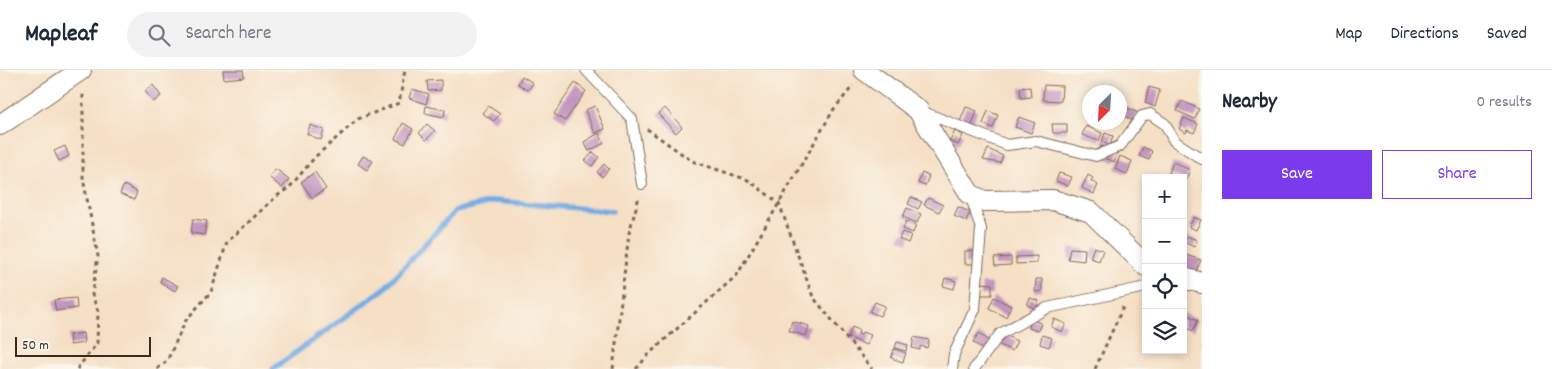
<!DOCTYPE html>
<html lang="en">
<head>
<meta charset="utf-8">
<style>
  body { margin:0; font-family:Dekko,sans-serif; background:#f2f2f3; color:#1f2937 }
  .controls { position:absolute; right:15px; bottom:15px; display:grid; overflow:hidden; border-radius:0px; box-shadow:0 2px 8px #0003 }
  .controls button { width:45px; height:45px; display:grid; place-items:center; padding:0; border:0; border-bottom:1px solid #e0e1e3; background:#fff; color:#1f2937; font:25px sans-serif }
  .compass { position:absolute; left:1082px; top:15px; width:45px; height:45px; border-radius:50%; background:#fff; box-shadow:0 2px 8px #0003; rotate:204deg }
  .scale { position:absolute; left:15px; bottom:12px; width:136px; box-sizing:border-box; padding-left:5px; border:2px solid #3b2a1e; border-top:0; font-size:14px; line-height:18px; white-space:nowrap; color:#3b2a1e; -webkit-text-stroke:4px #fbf7ec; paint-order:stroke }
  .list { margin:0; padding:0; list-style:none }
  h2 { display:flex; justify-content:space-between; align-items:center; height:65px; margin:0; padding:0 20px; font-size:21px }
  h2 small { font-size:16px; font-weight:400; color:#747a83 }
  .actions { display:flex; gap:10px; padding:15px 20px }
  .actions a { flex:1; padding:11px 0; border:1px solid #7c3aed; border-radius:0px; text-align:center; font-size:18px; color:#7c3aed }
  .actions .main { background:#7c3aed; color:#fff }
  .icon { flex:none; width:28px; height:28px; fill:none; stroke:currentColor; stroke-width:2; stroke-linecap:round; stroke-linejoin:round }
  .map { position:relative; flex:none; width:1202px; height:299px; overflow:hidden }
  header { display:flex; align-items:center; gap:30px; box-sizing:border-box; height:70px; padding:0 25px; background:#fff; border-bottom:1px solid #e0e1e3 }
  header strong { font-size:24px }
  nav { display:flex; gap:28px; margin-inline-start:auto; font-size:18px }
  .search { width:350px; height:45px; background:#f2f2f3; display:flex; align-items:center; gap:12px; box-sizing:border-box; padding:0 18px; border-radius:28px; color:#747a83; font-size:19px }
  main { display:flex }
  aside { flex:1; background:#fff }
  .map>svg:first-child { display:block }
</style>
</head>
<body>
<header>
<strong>Mapleaf</strong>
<div class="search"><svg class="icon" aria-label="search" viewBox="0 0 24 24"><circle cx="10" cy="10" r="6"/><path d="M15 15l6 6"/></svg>Search here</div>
<nav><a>Map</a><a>Directions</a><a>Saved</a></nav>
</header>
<main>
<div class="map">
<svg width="1202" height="299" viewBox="0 0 1202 299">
  <rect width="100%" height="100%" fill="#fbf7ec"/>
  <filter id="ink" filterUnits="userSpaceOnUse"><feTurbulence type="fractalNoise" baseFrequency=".02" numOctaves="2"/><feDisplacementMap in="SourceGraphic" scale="10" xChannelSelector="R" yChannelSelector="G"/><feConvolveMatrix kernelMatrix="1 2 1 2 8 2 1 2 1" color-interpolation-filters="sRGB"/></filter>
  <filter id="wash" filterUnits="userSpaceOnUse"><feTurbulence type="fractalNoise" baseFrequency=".0096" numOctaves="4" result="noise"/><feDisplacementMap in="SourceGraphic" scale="20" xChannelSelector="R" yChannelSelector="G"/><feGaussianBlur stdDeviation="1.12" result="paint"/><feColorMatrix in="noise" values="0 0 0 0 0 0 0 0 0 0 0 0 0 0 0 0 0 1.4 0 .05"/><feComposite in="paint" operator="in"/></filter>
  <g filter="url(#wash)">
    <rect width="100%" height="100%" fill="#f5dfc5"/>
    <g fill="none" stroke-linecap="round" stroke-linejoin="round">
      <path stroke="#75abe3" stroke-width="5.5" d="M273,299L384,219L455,141L495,131L612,141"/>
    </g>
    <g id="blocks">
      <g fill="#c395c0">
        <path d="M223,0H243L244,7L224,9Z"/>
        <path d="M522,6L533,13L528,20L518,14Z"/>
        <path d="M441,10V20L428,21L427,11Z"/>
        <path d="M575,13L586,21L565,51L554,44Z"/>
        <path d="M153,15L161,26L153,32L145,21Z"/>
        <path d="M1044,15L1062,16L1061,31L1043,30Z"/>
        <path d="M1030,17L1031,27L1021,28L1020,18Z"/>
        <path d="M1149,17L1160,20L1155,37L1145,33Z"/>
        <path d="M412,19L429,24L426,34L409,28Z"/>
        <path d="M1182,31L1199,39L1195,49L1177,41Z"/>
        <path d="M1120,34L1138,43L1133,51L1120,44Z"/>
        <path d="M426,36L445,40L444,47L425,43Z"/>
        <path d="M488,36L500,44L494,51L482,43Z"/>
        <path d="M595,36L605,59L595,63L585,40Z"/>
        <path d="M966,37L977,41L971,58L959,54Z"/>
        <path d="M665,38L682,57L676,63L658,44Z"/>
        <path d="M988,41L998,45L993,58L983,54Z"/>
        <path d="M1019,47L1035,53L1031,63L1015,57Z"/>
        <path d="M1184,48L1198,54L1194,63L1187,60L1186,63L1179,59Z"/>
        <path d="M403,53L413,59L405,74L395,69Z"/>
        <path d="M427,54L435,61L426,70L419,63Z"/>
        <path d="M1052,54H1067V63H1053Z"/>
        <path d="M310,55L324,60L321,70L307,64Z"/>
        <path d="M1086,56L1102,63L1099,71L1082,65Z"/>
        <path d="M955,61L963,65L958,75L950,71Z"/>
        <path d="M599,63L604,73L589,81L584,72Z"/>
        <path d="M1105,63L1113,66L1110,75L1102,72Z"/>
        <path d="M65,76L69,86L59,91L54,81Z"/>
        <path d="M1101,76L1118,83L1114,92L1097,85Z"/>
        <path d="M1143,77L1152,81L1149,90L1139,86Z"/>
        <path d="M988,79L1003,86L1000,93L983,90Z"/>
        <path d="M593,82L599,87L592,96L585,91Z"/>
        <path d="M363,86L373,91L367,100L358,94Z"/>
        <path d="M1120,86L1132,91L1127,104L1115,99Z"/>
        <path d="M1173,92L1190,100L1186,110L1169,103Z"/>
        <path d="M604,94L609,99L602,107L597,102Z"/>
        <path d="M276,99L289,109L282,118L269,107Z"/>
        <path d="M315,102L326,119L312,128L301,112Z"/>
        <path d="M922,103L929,106L925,116L918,113Z"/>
        <path d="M1059,103L1072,107L1068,116L1056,111Z"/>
        <path d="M1088,105L1093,108L1091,111L1098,115L1094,124L1082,118Z"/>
        <path d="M124,115L137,122L134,130L120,124Z"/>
        <path d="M911,127L922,132L918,139L908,134Z"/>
        <path d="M928,128L943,135L939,142L924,135Z"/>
        <path d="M958,137L970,142L966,151L954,146Z"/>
        <path d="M907,138L921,144L917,153L903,147Z"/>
        <path d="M1194,147L1201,150L1196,160L1189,157Z"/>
        <path d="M193,149L207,151L204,165L191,163Z"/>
        <path d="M906,151L916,155L913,163L903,159Z"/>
        <path d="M902,162L911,165L908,173L899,169Z"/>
        <path d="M1187,166L1197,170L1194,177L1184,172Z"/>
        <path d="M1094,177L1103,180L1099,191L1090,188Z"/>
        <path d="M1070,178L1085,179L1084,191L1068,189Z"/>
        <rect x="965" y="181" width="11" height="13"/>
        <path d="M1183,184L1201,190L1196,202L1183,197Z"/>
        <path d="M1037,186V193L1016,194V187Z"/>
        <path d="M1011,187V195L995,196L994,188Z"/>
        <path d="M162,207L178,216L175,221L160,212Z"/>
        <path d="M945,208L956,211L954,219L943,216Z"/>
        <path d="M1036,209H1042V221L1035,222Z"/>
        <path d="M982,213L992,214V225H981Z"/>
        <path d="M994,227L1011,236L1006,247L989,238Z"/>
        <path d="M76,228L77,238L56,241L54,230Z"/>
        <path d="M1030,228L1039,231L1036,239L1027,235Z"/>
        <path d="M875,232L885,236L880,246L870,242Z"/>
        <path d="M1183,243L1198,250L1193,261L1183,256Z"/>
        <path d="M1054,249L1066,254L1062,262L1051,257Z"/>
        <path d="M1031,250L1041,253L1038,261L1029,258Z"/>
        <path d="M792,251L809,256L806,266L789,261Z"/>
        <path d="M852,257L859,260L858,264L861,265L862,262L871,265L866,275L848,267Z"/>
        <path d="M83,263L84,273L70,275L69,265Z"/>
        <path d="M979,263L992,273L986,282L973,272Z"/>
        <path d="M1003,264L1017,271L1012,281L998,274Z"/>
        <path d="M1042,265L1052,268L1049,277L1040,274Z"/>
        <path d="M914,267L929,270L927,278L920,276V280L912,278Z"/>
        <path d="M897,272L908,275L906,281L895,278Z"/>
        <path d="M894,279L906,283L903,292L891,288Z"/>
      </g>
    </g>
  </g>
  <g filter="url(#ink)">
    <use href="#blocks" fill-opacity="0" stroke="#7c6958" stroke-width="1"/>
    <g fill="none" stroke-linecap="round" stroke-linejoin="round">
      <defs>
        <g id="service">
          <path d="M586,0L632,49L642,114"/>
          <path d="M923,42L1007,75L1036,71L1096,86L1120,76L1142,46L1150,44L1165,54L1174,71L1202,89"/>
          <path d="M952,299L954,284L975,239L981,159L970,124"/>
          <path d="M974,299L1000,264L1047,238L1146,217"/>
        </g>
        <g id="minor">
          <path d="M864,0L918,40L970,124L984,131L1053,130L1091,142L1146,196"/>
          <path d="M0,55L81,0"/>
          <path d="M1183,208L1202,213"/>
        </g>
      </defs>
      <use href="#service" stroke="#7c6958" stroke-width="12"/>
      <use href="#minor" stroke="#7c6958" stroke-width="22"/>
      <g stroke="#7c6958" stroke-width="3" stroke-dasharray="4 4" stroke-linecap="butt">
        <path d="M647,59L692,91L748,110L779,133L813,227L872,299"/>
        <path d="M77,299L97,273L98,241L92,225L98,186L83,108V22"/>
        <path d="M157,299L167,291L186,250L211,222L227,172L277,126L289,118L315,87L358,49L399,33L405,0"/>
        <path d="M613,299L629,163L639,127"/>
        <path d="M636,299L650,283L737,205L834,39L853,16"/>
        <path d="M1095,299L1124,235"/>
      </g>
      <use href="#service" stroke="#fff" stroke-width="10"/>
      <use href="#minor" stroke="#fff" stroke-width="20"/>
    </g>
  </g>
</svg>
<div class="controls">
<button>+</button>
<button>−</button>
<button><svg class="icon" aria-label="locate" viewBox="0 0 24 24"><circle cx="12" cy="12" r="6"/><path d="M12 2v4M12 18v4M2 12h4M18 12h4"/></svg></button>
<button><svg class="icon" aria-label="layers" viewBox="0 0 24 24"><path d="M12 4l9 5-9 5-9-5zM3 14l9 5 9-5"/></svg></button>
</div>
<svg class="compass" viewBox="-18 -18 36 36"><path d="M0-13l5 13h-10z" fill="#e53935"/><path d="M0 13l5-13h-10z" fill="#747a83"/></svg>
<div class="scale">50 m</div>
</div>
<aside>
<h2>Nearby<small>0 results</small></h2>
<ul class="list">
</ul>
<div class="actions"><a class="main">Save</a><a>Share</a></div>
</aside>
</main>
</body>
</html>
